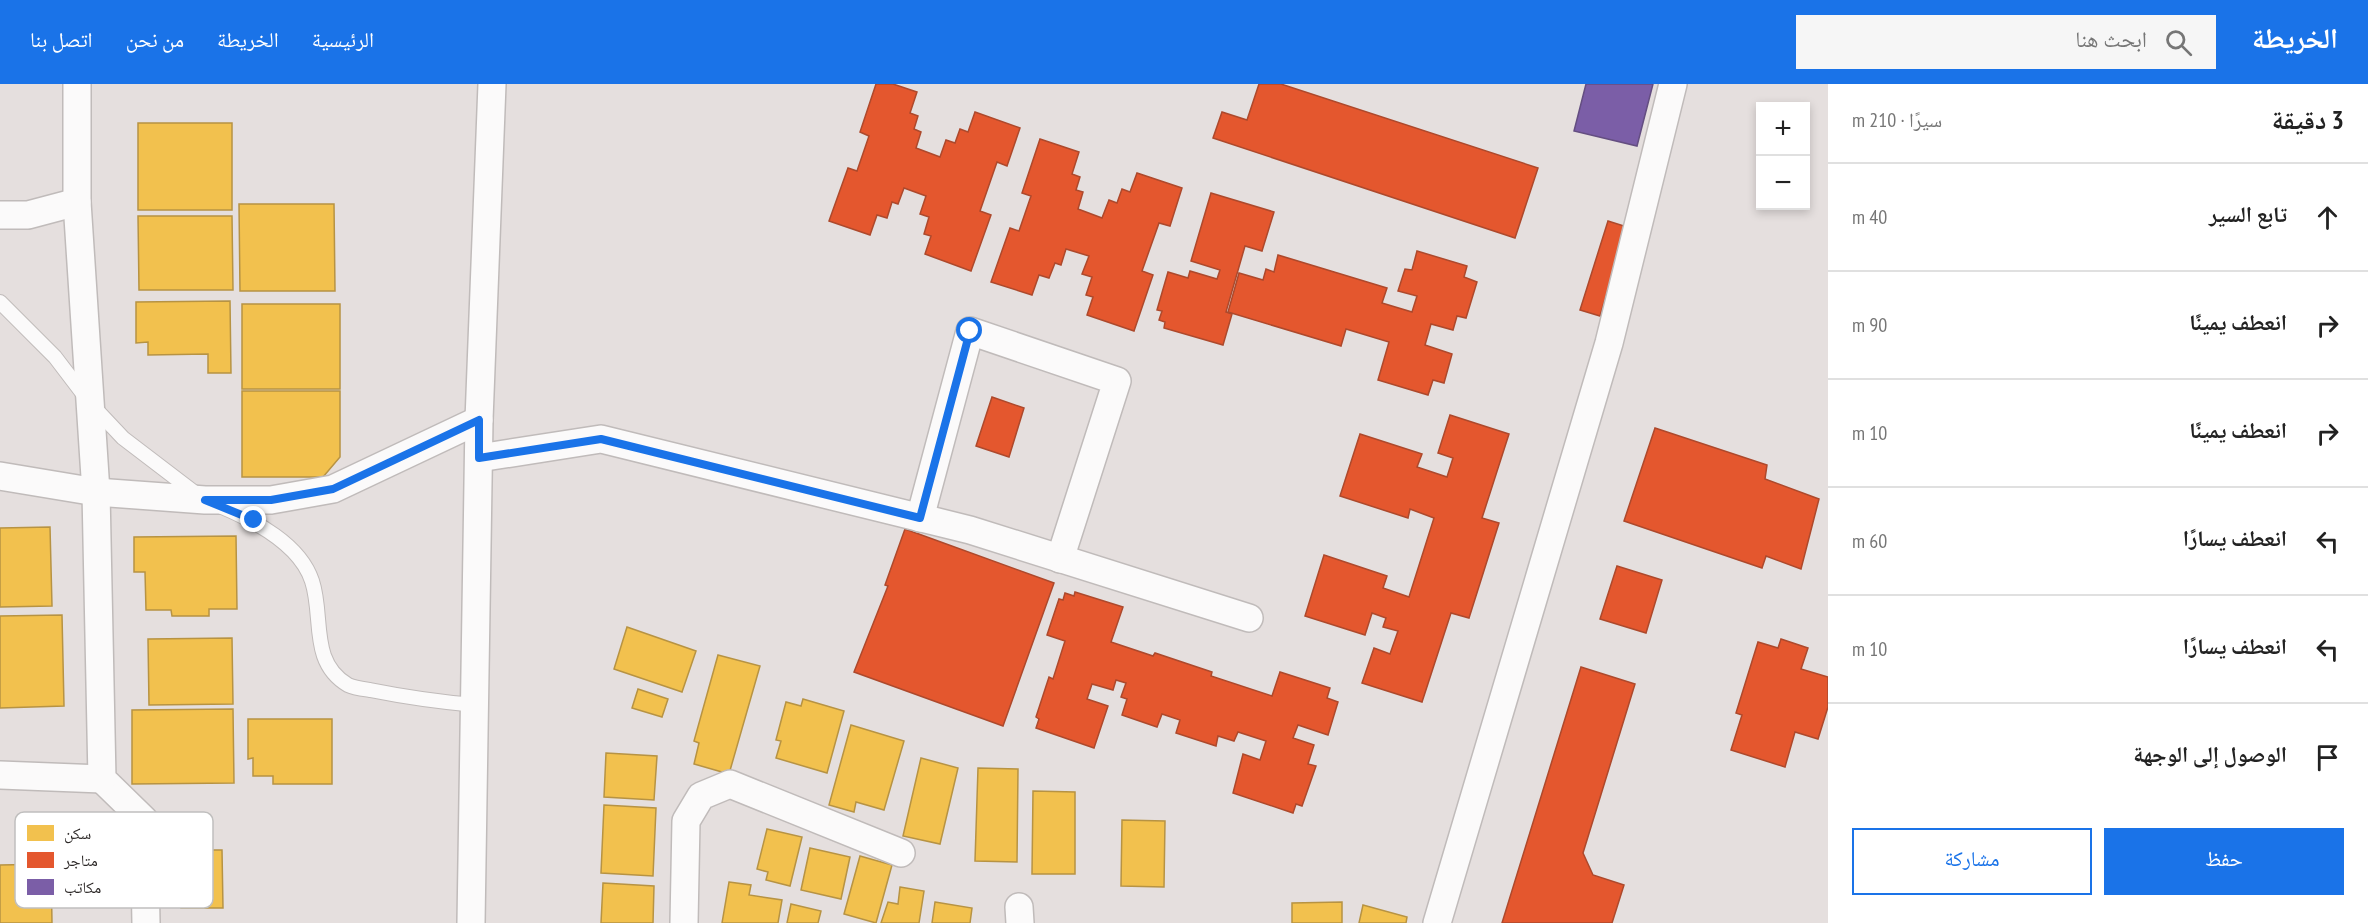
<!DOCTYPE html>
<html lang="ar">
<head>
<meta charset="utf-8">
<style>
  body { margin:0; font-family:"PT Sans Narrow","Noto Naskh Arabic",sans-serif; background:#f6f6f6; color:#222; direction:rtl }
  .controls { position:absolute; right:18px; top:18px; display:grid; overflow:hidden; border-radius:0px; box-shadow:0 3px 9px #0003 }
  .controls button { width:54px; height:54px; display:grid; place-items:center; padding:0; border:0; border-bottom:2px solid #e0e0e0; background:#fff; color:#222; font:30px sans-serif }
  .stop { position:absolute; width:18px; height:18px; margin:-14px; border:4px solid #1a73e8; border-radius:50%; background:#fff }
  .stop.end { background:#1a73e8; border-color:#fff; box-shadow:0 2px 6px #0008 }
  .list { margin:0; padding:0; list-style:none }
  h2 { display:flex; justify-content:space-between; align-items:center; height:78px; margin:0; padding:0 24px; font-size:26px }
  h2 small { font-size:20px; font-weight:400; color:#767676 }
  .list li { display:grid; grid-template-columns:39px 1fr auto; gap:18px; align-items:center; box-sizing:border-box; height:108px; padding:0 24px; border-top:2px solid #e0e0e0 }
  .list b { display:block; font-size:22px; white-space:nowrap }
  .list em { font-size:20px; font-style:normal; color:#767676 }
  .actions { display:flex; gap:12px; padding:18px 24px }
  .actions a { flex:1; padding:14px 0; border:2px solid #1a73e8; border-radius:0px; text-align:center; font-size:21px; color:#1a73e8 }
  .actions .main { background:#1a73e8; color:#fff }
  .icon { flex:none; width:33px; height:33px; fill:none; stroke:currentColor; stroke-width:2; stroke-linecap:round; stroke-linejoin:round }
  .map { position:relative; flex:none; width:1828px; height:839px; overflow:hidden; direction:ltr }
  header { display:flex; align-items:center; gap:36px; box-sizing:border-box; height:84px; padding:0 30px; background:#1a73e8; color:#fff }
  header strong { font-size:28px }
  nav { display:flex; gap:33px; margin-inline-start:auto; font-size:21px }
  .search { width:420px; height:54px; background:#f6f6f6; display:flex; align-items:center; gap:15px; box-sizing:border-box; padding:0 21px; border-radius:0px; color:#767676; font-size:22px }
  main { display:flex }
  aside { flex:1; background:#fff }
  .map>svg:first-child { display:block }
</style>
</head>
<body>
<header>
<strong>الخريطة</strong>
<div class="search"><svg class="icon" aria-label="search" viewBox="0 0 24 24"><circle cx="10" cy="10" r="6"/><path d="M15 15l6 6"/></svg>ابحث هنا</div>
<nav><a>الرئيسية</a><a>الخريطة</a><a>من نحن</a><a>اتصل بنا</a></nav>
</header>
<main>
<aside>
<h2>3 دقيقة<small>سيرًا · 210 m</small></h2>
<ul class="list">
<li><svg class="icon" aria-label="ahead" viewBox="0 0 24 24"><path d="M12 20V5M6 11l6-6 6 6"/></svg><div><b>تابع السير</b></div><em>40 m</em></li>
<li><svg class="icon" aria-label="right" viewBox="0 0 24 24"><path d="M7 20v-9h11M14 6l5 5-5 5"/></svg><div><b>انعطف يمينًا</b></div><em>90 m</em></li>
<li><svg class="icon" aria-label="right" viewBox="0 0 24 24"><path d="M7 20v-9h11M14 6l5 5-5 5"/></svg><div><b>انعطف يمينًا</b></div><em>10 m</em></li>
<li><svg class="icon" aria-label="left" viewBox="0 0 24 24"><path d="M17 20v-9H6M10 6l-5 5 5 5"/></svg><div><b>انعطف يسارًا</b></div><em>60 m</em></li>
<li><svg class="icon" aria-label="left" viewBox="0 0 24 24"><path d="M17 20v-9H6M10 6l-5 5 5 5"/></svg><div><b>انعطف يسارًا</b></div><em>10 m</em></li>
<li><svg class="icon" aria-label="arrive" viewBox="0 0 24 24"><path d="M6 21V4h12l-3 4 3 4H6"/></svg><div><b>الوصول إلى الوجهة</b></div></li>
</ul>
<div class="actions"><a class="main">حفظ</a><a>مشاركة</a></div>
</aside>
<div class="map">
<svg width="1828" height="839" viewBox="0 0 1828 839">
  <rect width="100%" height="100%" fill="#e5dfde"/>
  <g fill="#f2c14e" stroke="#b79343" stroke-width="1.5">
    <rect x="138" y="39" width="94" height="87"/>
    <path d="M239,120H334L335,207H240Z"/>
    <path d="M138,132H232L233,206H139Z"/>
    <path d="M230,217L231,289H208V270L148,271V258L136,259V218Z"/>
    <rect x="242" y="220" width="98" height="85"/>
    <path d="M242,307H340V373L323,393H242Z"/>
    <path d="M50,443L52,522L0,523V444Z"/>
    <path d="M236,452L237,525H209V532H172L171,526H146L145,488H134V453Z"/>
    <path d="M62,531L64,622L0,624V532Z"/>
    <path d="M627,543L696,567L682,608L614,585Z"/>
    <path d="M232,554L233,620L149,621L148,555Z"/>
    <path d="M718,571L760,582L729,690L694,680L699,659L694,657Z"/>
    <path d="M638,605L668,615L662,633L632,624Z"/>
    <path d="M803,615L844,627L827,689L776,674L781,657L776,656L786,618L801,622Z"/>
    <path d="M233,625L234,699L132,700V626Z"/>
    <path d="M248,635H332V700H273V692H253V674L248,675Z"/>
    <path d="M851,641L904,657L884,726L856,718L854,728L829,721Z"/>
    <path d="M606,669L657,672L654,716L604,713Z"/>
    <path d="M921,674L958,684L940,760L903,752Z"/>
    <path d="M978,684L1018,685L1017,778L975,777Z"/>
    <path d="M1033,707L1075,708V790H1032Z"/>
    <path d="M604,721L656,724L653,792L601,789Z"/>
    <path d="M1122,736L1165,737L1164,803L1121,802Z"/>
    <path d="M767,745L802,753L790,802L766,796L768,788L757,785Z"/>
    <path d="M810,764L850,773L841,815L801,806Z"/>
    <path d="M180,766H222L223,824H181Z"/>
    <path d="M860,772L892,781L876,839L844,830Z"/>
    <path d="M51,780L52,839H0V781Z"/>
    <path d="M729,798L751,801L749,811L782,816L778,839H722Z"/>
    <path d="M603,799L654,802L653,839H601Z"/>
    <path d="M900,803L924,807L919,839H881L888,818L898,820Z"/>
    <path d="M935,818L972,824L970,839H932Z"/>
    <path d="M1342,818V839H1292V819Z"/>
    <path d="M791,820L821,827L818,839H787Z"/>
    <path d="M1363,821L1407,833L1406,839H1359Z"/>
  </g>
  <g fill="#e4572e" stroke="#ad492c" stroke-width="1.5">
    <path d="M876,0H893L917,8L910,29L918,32L914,45L921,48L916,64L940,73L946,56L955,59L960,45L968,48L975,28L1020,44L1007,82L997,78L980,127L991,131L971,187L925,170L931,152L924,150L929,133L920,130L926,112L904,104L898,120L892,118L887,134L877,131L870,151L829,137L848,84L857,87L869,52L860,48Z"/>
    <path d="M1259,0H1281L1538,84L1515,154L1213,54L1222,28L1247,36Z"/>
    <path d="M1040,55L1079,68L1072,90L1080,93L1076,106L1083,108L1078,125L1102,134L1109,116L1117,119L1122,105L1130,108L1137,89L1182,104L1170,142L1159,139L1142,187L1153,191L1134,247L1087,231L1093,213L1086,211L1092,193L1082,190L1089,172L1066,165L1061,181L1055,179L1049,194L1039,191L1032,211L991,198L1010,144L1019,147L1031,112L1022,109Z"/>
    <path d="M1211,109L1274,128L1262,167L1245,162L1226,228L1232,230L1223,261L1164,244L1165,238L1159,236L1162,227L1157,226L1168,188L1188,194L1190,187L1217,195L1220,186L1191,177Z"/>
    <path d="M1608,137L1627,143L1600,232L1580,226Z"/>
    <path d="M1417,167L1467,182L1464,193L1477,198L1466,234L1457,232L1453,246L1431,240L1425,261L1452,270L1444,299L1433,296L1428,311L1378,296L1389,258L1346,245L1341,262L1228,228L1239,189L1263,196L1266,185L1274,188L1278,171L1387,204L1382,219L1412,228L1417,212L1398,207L1405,185L1412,186Z"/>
    <path d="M992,313L1024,324L1009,373L976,362Z"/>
    <path d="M1450,331L1509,350L1482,434L1499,439L1469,534L1451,529L1422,618L1362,599L1374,564L1390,570L1398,547L1383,543L1386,534L1372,529L1365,551L1305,532L1324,471L1387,492L1383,504L1409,513L1434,434L1410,425L1408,434L1340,412L1360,350L1422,370L1417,383L1447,393L1453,374L1438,369Z"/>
    <path d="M1655,344L1767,381L1765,395L1819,415L1801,485L1766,472L1762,484L1624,437Z"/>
    <path d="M905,445L1054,499L1003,642L854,588L888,502L885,501Z"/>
    <path d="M1617,482L1662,496L1646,549L1600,535Z"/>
    <path d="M1075,508L1123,523L1111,558L1153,572L1155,569L1212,588L1211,592L1272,612L1280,588L1330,604L1327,614L1338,618L1328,651L1298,641L1293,654L1314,661L1308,680L1316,682L1302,722L1296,720L1293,729L1233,709L1243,670L1260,676L1266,657L1238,648L1234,657L1218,652L1216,662L1176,649L1180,636L1162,630L1157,643L1122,631L1127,615L1121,613L1126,599L1116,596L1113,606L1092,600L1087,615L1108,622L1094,664L1036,644L1039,635L1036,633L1049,593L1053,595L1065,557L1047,551L1059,515L1063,516L1065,509L1074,512Z"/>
    <path d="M1781,555L1808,564L1801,585L1828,593V623L1818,655L1795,648L1785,683L1731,666L1742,631L1736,629L1758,558L1778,564Z"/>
    <path d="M1581,583L1635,600L1583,769L1593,791L1624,801L1612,839H1502Z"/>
  </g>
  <path fill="#7b5ea7" stroke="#644e81" stroke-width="1.5" d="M1586,0H1653L1637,62L1574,47Z"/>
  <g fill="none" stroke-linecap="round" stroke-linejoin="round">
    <defs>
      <g id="lane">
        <path d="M0,218L55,273L90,319L123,354L199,412"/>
        <path d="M222,423C255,437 300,460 312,497C324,533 309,578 348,601C354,604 363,605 370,606C405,613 440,618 475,621"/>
      </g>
      <g id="street">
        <path d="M77,0V118L96,408L102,695L144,736L146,839"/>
        <path d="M0,131H28L77,118"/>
        <path d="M479,374L601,355L970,446L1249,534"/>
        <path d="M0,392L96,408L205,416H271L333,405L479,336"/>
        <path d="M920,434L970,247L1117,297L1060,475"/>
        <path d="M0,691L102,695"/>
        <path d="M1019,823L1020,839"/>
        <path d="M471,839L479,336L492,0"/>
        <path d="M684,839L686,737L701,712L730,700L901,769"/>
        <path d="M1437,839L1609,259L1673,0"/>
      </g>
    </defs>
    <use href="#lane" stroke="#c0bbba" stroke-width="16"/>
    <use href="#street" stroke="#c0bbba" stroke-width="30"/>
    <use href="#lane" stroke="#fbfafa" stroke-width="14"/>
    <use href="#street" stroke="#fbfafa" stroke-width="27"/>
  </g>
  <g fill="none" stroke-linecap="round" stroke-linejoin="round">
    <path stroke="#1a73e8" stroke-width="8" d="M254,436L205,416H271L333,405L479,336V374L601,355L920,434L970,247"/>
  </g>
  <rect x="15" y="728" width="198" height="96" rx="9" fill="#fff" stroke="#c0bfbe" stroke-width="1.5"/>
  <rect x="27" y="741" width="27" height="16" fill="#f2c14e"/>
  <rect x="27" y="768" width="27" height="16" fill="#e4572e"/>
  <rect x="27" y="795" width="27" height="16" fill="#7b5ea7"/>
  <g font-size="16" fill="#2d2928">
    <text x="64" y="755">سكن</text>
    <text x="64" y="782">متاجر</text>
    <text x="64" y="809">مكاتب</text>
  </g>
</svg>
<div class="controls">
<button>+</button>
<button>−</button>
</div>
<div class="stop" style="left:970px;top:247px"></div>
<div class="stop end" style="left:254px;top:436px"></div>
</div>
</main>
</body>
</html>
